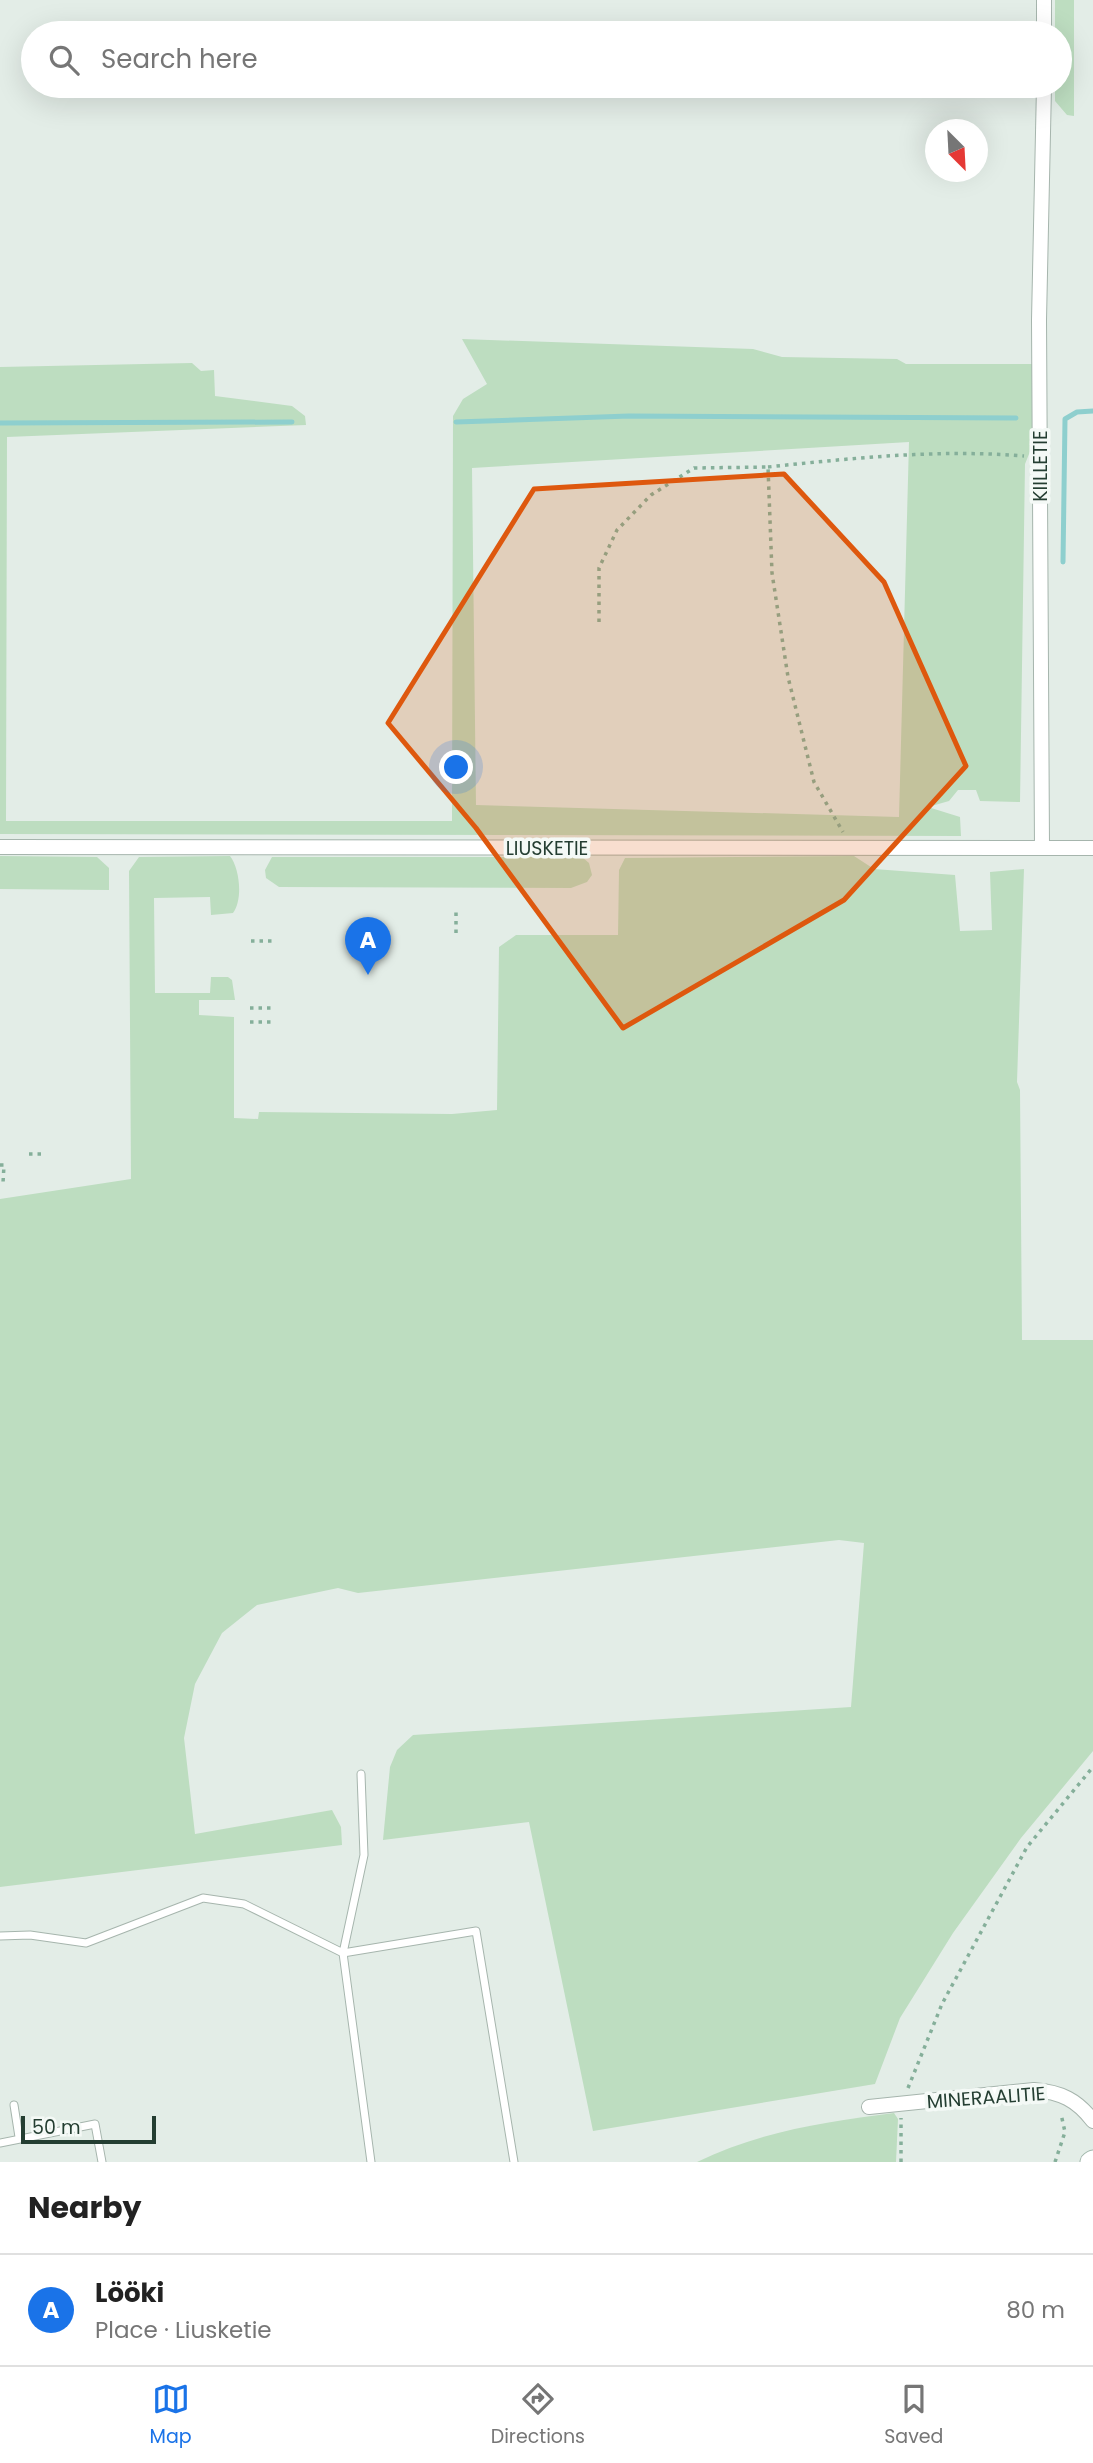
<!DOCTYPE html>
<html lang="en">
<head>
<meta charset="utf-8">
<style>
  body { margin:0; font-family:Poppins,sans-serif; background:#f6f6f6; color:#222 }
  .compass { position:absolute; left:925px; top:119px; width:63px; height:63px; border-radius:50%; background:#fff; box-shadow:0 7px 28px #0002; rotate:156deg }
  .scale { position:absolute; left:21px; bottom:18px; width:135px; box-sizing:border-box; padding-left:7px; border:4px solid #243e32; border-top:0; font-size:19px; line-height:24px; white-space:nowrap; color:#243e32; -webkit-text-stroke:5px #f4f9f6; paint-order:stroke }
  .you { position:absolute; left:457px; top:768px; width:24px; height:24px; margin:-18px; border:5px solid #fff; border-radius:50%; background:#1a73e8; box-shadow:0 0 0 10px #1a73e833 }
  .badge { display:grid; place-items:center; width:46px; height:46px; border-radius:50%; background:#1a73e8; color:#fff; font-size:23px; font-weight:700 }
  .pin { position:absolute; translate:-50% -58px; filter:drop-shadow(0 2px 4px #0008) }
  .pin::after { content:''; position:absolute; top:37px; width:24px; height:21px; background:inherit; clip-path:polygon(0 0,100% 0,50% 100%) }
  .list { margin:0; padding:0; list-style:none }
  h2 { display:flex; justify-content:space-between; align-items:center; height:91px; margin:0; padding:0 28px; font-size:30px }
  h2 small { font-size:23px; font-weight:400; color:#767676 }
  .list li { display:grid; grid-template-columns:46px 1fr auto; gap:21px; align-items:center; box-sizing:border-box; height:112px; padding:0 28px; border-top:2px solid #e0e0e0 }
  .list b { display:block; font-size:26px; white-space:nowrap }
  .list p { margin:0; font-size:23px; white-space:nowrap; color:#767676 }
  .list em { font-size:23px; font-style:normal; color:#767676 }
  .icon { flex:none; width:38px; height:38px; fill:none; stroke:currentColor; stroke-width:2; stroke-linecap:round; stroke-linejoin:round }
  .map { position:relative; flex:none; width:1093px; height:2162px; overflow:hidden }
  .search { position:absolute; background:#fff; box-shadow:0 7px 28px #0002; left:21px; right:21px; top:21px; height:77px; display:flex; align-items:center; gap:18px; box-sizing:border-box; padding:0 24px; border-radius:38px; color:#767676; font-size:26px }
  .sheet { height:203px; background:#fff }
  nav { display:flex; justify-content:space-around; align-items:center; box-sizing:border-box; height:98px; border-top:2px solid #e0e0e0; background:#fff; font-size:19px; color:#767676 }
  nav a { display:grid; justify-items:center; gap:4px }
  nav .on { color:#1a73e8 }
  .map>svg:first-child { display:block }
</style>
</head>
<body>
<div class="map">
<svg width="1093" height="2162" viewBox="0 0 1093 2162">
  <rect width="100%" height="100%" fill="#e3ede7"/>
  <g fill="#bdddc0" fill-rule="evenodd">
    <path d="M1055,0H1074V116L1067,115L1055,101V86H1060V33H1055Z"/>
    <path d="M462,339L753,349L782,357L897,359L906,364H1032L1033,444L1025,464L1020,802L980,801L976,790H958L949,801L928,807L960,817L961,836L0,834V367L192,363L201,371L214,370L215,396L292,406L305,416L306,425L7,437L6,821H452L453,416L463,399L487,384ZM909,442L899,817L476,805L472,468Z"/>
    <path d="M0,856L97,857L109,868V890L0,889Z"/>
    <path d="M230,856C240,869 243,900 233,913L211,915L210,897L154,898L155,993H210L211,977H228L232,980L235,1000H199V1015L234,1017V1118L258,1119L259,1112L452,1114L497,1110L499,947L516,935H618L619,870L625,858L854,856L874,869L955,875L960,931L992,930L990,872L1024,869L1017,1082L1020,1090L1022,1340H1093V1751L1021,1838L953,1933L900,2018L875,2084L593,2131L529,1822L383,1840L390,1767L397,1750L413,1735L851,1707L864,1543L839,1540L358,1593L338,1588L257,1605L222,1633L195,1684L184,1738L195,1834L332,1810L341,1827L342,1845L0,1887V1199L131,1179L129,871L139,857Z"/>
    <path d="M272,857H582L589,863L592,875L587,882L571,888L279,887L266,878L265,870Z"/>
    <path d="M894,2113L898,2119L896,2162H697C760,2131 826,2122 894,2113Z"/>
  </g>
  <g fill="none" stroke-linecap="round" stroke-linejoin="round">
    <g stroke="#8ecfce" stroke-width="5">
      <path d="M456,422L629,416L1016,418"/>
      <path d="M0,423L292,422"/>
      <path d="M1063,562L1065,419L1077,412L1093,411"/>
    </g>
    <defs>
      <g id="lane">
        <path d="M0,1936L30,1935L86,1943L203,1898L244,1904L343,1953L364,1855L361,1774"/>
        <path d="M14,2105L19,2137"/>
        <path d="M0,2143L95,2124L102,2162"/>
        <path d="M371,2162L343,1953L476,1931L514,2162"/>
      </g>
      <g id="street">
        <path d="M1044,0V33"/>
        <path d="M1042,846L1039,320L1044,86"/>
        <path d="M0,847L1093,848"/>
        <path d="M869,2107L1034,2090C1061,2092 1077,2100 1093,2121"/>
      </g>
      <path id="secondary" d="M1090,2162L1093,2160"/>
    </defs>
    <use href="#lane" stroke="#a6b5ad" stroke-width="9"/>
    <use href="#street" stroke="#a6b5ad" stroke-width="16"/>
    <use href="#secondary" stroke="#a2b8ad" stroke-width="21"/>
    <g stroke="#85af9a" stroke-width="3.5" stroke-dasharray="3.5 5" stroke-linecap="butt">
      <path d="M768,467C854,458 938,449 1024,456"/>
      <path d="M599,622V568L617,530L651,495L694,468L768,467L772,573L788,677L814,782L843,832"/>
      <path d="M456,933V910"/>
      <path d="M251,941H273"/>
      <path d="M250,1008H272"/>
      <path d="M250,1022H272"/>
      <path d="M29,1154H45"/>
      <path d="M0,1165H4L3,1183"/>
      <path d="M908,2088L942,2004L1027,1847L1093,1767"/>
      <path d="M901,2162V2118"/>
      <path d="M1055,2162L1065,2132L1061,2114"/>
    </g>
    <use href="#lane" stroke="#fff" stroke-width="7"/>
    <use href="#street" stroke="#fff" stroke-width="14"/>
    <use href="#secondary" stroke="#fff" stroke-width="19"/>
  </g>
  <path fill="#de580e" fill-opacity="0.2" stroke="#de580e" stroke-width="5" stroke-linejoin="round" d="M784,474L884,582L966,766L844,900L623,1028L476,828L388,723L534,489Z"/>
  <g text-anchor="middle" stroke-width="7" stroke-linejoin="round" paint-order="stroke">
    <g font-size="19" fill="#243e32" stroke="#f4f9f6">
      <text transform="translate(1040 466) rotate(-90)" y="7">KIILLETIE</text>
      <text x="547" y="855">LIUSKETIE</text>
      <text transform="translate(986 2097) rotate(-4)" y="7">MINERAALITIE</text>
    </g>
  </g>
</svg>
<svg class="compass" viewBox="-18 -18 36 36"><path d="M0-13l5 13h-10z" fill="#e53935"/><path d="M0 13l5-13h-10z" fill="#767676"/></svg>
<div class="scale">50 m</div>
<div class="you"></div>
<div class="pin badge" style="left:368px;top:975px">A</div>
<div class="search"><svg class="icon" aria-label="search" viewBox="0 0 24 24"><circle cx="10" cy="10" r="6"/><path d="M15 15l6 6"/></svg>Search here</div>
</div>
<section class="sheet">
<h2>Nearby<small></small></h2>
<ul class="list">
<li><span class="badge">A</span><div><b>Lööki</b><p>Place · Liusketie</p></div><em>80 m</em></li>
</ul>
</section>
<nav>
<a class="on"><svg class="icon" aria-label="map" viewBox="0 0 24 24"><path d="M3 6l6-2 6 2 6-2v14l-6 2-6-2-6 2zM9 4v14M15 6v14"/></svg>Map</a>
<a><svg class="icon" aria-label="directions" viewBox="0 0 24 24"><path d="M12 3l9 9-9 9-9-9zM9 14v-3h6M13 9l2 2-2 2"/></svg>Directions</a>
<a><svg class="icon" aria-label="saved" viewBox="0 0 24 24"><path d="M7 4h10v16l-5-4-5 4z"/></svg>Saved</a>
</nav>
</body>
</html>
